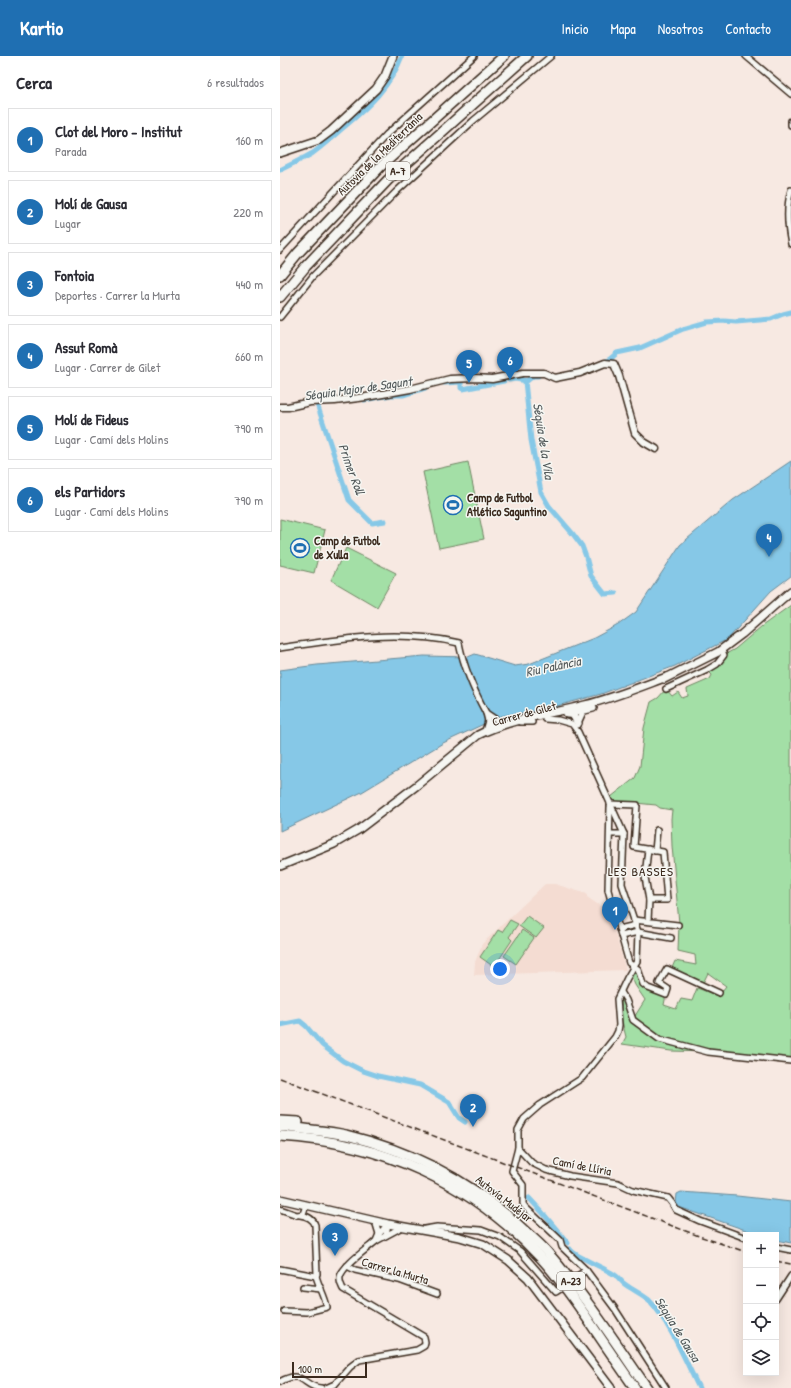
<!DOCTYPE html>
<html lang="es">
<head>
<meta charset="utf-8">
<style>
  body { margin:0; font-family:"Patrick Hand",sans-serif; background:#f2f2f3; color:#2b2b33 }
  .controls { position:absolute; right:12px; bottom:12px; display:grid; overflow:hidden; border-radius:0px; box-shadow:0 4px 16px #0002 }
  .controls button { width:36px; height:36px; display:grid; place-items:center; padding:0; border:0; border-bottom:1px solid #e1e1e2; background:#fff; color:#2b2b33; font:20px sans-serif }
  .scale { position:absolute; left:12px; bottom:10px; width:75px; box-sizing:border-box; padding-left:4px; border:2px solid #3b2a1e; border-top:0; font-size:11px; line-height:14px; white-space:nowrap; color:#3b2a1e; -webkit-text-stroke:3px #f6f6f2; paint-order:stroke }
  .you { position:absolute; left:220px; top:913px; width:14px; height:14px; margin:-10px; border:3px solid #fff; border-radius:50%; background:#1a73e8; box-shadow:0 0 0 6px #1a73e833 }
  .badge { display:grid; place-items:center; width:26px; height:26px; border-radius:50%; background:#1f6fb2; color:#fff; font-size:13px; font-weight:700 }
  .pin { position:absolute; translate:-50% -33px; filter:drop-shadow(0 1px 2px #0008) }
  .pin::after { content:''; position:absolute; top:21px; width:14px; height:12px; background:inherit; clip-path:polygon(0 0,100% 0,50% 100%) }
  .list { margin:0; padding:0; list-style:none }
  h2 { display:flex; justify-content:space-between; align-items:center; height:52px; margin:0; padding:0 16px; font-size:17px }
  h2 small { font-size:13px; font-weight:400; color:#7c7c81 }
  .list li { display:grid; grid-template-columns:26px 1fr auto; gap:12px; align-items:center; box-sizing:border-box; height:64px; margin:0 8px 8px; padding:0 8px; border:1px solid #e1e1e2; border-radius:0px }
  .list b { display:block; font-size:15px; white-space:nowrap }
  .list p { margin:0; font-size:13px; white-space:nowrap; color:#7c7c81 }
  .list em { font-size:13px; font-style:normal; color:#7c7c81 }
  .icon { flex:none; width:22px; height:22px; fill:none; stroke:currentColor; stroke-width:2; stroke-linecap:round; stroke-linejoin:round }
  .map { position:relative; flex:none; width:511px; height:1332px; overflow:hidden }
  header { display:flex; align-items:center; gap:24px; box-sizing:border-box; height:56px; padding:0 20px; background:#1f6fb2; color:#fff }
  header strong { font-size:19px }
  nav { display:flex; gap:22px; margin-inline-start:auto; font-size:14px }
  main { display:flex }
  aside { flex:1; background:#fff }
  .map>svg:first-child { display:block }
</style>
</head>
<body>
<header>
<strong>Kartio</strong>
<nav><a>Inicio</a><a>Mapa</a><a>Nosotros</a><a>Contacto</a></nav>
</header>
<main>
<aside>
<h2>Cerca<small>6 resultados</small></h2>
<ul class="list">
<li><span class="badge">1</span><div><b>Clot del Moro - Institut</b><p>Parada</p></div><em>160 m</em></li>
<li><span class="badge">2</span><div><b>Molí de Gausa</b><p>Lugar</p></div><em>220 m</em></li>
<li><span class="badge">3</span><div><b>Fontoia</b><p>Deportes · Carrer la Murta</p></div><em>440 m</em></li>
<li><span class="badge">4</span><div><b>Assut Romà</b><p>Lugar · Carrer de Gilet</p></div><em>660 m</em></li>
<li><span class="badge">5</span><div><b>Molí de Fideus</b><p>Lugar · Camí dels Molins</p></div><em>790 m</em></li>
<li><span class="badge">6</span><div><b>els Partidors</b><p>Lugar · Camí dels Molins</p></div><em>790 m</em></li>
</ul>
</aside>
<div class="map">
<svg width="511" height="1332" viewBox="0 0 511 1332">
  <rect width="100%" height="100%" fill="#f7e9e2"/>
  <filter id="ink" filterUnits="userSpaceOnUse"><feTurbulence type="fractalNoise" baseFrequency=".025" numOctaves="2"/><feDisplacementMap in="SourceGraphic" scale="8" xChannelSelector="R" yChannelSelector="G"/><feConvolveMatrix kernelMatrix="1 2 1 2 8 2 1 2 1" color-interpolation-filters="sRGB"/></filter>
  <g filter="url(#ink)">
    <path fill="#f4dcd2" d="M265,828H275L307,838V841L329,856L346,914L194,919L195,906L202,888Z"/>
    <g fill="#a3dfa6" stroke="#6f8462">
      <path d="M188,406L204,483L159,492L143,416Z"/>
      <path d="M0,463L45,474L34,517L0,509Z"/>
      <path d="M66,492L116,517L97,551L51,524Z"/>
      <path d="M511,549V1005L428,996L391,995L342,988L346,981L342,965L341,936L353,963L365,944L355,929L350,917L353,911L358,913L363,928L386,939L384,949L396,953L401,943L412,945L417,932L438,940L446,930L428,917L423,927L392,912L395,905L416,909L415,899L398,895L399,867L392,790L391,763L392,754L380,752L376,749L335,745L331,741L355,722L360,710L364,672L371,646L378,642L386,633L392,640L398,636L402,642L408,640L407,633L430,623L432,619L427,614L444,599L455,593L482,570Z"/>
      <path d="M247,860L264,872L256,882L239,870Z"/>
      <path d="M230,864L238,868L229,881L232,884L214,911L200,901L218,874L222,876Z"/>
      <path d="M242,874L254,882L236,908L224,900Z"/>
    </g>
    <g fill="#86c8e7" stroke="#688997">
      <path d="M511,405V520L491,535L448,583L395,610L321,638L266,653L221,660L163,687L82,736L0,775V614L37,609L144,600L188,601L195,598L235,610L249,608L314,582L338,569L356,556L400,489L453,444Z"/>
      <path d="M401,1136L457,1140L511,1146V1187L496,1184V1179H480L399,1151L396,1147L397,1138Z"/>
    </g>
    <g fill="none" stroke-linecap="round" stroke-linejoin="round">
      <g stroke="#86c8e7" stroke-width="5">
        <path d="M0,114C11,108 23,103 33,97C44,89 54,80 64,71C88,51 111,30 122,0"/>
        <path d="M323,307L330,303L337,297L360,292L403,273L427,266L444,265L456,266L491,263L503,258L511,256"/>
        <path d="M229,324L235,323L247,325L253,320H258"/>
        <path d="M245,325L251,384L261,436L269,450L293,478L302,490L306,501L311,520L325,538L336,537"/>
        <path d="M164,327L181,326V332L183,333L224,325"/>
        <path d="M84,344L111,339H123L145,332"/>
        <path d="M37,348L69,444L92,467L105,465"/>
        <path d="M0,969L20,965L26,970L42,989L63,1005L83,1015L98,1020L140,1029L169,1046L179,1062L185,1066"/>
        <path d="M249,1142L262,1156L288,1187"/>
        <path d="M290,1193C295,1201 324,1211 335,1219C339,1221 341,1226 346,1229C353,1234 362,1238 369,1244C389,1265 406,1306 419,1332"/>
      </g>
      <defs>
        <g id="minor">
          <path d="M466,0L511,38"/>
          <path d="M511,65V69"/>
          <path d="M511,134C506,152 507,169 511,188"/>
          <path d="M0,194L107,78L194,0"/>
          <path d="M0,261L33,220L116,136L193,65L271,0"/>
          <path d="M0,592C59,583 119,573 179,587C184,612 194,635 206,657"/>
          <path d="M386,633L427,614L437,608L444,599L441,593"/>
          <path d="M265,663L278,664L292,668L298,676L344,778L342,828L358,876L357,905L347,922L337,943L339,969L338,975L335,981L302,1022L260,1049L244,1063L238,1074V1092L232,1115L243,1129V1148L246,1152L280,1184L282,1191L306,1214L335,1253L386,1332"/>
          <path d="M208,665L213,672H215"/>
          <path d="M240,666H252"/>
          <path d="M298,669V667L304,654"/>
          <path d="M205,675L208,665L206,657L224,669"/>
          <path d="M330,748L357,749L354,791L383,796L387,844H369"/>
          <path d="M330,751L328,834L349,907L358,913L363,928L368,932L386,939L388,933L379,927L387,913L439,937"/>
          <path d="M330,778H344"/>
          <path d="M375,795L377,774"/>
          <path d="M354,864L398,869"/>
          <path d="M368,865L369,844L365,821L368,793"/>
          <path d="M339,873L356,869"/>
          <path d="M341,880L358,876L391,882"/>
          <path d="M341,936L346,944L353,964L379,983L428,996L511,1005"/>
          <path d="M238,1092L252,1107L266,1114L290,1120L338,1127L353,1134L388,1142L392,1147L396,1154L420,1165L466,1182"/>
          <path d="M0,1153L17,1159L23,1158L26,1149"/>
          <path d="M95,1165L99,1178L96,1185L122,1171"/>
          <path d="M145,1173L157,1171L201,1174L220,1181L240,1195L276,1236L279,1234"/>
          <path d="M99,1178L108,1168L106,1179"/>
          <path d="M496,1191L511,1194"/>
          <path d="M67,1210L75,1214L119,1224L157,1238"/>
          <path d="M0,1213L36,1220"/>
          <path d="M296,1221L306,1214"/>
          <path d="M23,1231L41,1233"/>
          <path d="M496,1243L511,1220"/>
          <path d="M4,1255L27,1256L47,1251C45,1240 39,1231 36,1220L37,1218L35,1169C33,1162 27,1160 20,1159"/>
          <path d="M0,1326C23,1312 24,1332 41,1332"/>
          <path d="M46,1332L55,1328L70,1311L79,1304L137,1294L144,1290L145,1286L144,1281L63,1233C61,1229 59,1226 60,1221C62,1210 87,1193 96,1185"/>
        </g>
        <path id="tertiary" d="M0,351H8L30,346L55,345L86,341L130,333L170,323L195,322L212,323L243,317H264L275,322L300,317L325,307L334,308L339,320L355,377L364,386L376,393"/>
        <g id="secondary">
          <path d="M0,97L39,84L51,75L96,33L105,20L113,0"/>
          <path d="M384,623L438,596L462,578L511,535"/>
          <path d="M287,657L293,659L298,667"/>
          <path d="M288,658L313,652"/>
          <path d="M0,810L54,788L78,774L136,730L198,679C229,663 271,658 305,649C333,642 360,631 387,621"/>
          <path d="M0,1143L108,1168L180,1181L203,1188L228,1204L248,1222L331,1332"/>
        </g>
        <g id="motorway">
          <path d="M0,219L18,197L100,111L224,0"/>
          <path d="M0,241L26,210L108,124L247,0"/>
          <path d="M0,1065L18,1066"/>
          <path d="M0,1071H9C28,1074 47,1075 66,1079C135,1096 196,1128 247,1177C254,1183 261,1189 267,1196C304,1238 335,1286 367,1332"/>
          <path d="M0,1080C102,1086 192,1127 261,1202C278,1220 293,1242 307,1262C323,1286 339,1309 355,1332"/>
        </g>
      </defs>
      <use href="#minor" stroke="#3b2a1e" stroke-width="8"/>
      <use href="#tertiary" stroke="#3b2a1e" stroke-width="9"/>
      <use href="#secondary" stroke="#3b2a1e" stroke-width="10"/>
      <use href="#motorway" stroke="#3b2a1e" stroke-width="12"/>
      <use href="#minor" stroke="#f6f6f2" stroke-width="5"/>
      <use href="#tertiary" stroke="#f6f6f2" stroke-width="6"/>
      <use href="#secondary" stroke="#f6f6f2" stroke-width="7"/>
      <use href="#motorway" stroke="#f6f6f2" stroke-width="9"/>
      <g stroke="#3b2a1e" stroke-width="1.5" stroke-dasharray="6 3" stroke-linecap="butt">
        <path d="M0,1022L419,1180L466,1196"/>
        <path d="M496,1205L511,1208"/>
      </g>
    </g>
  </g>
  <defs>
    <symbol id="stadium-ring" viewBox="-11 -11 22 22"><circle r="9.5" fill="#f6f6f2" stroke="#1f6fb2" stroke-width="1.5"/><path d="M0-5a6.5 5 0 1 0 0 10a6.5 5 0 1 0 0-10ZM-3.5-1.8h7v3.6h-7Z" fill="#1f6fb2"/></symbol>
  </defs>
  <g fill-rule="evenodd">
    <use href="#stadium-ring" x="162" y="438" width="22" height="22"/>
    <use href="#stadium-ring" x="9" y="481" width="22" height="22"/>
  </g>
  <g text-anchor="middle" stroke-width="3" stroke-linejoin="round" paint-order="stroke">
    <g fill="#f6f6f2" stroke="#73675e" stroke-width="1">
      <rect x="106" y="106" width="24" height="18" rx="3"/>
      <rect x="277" y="1216" width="28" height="18" rx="3"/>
    </g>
    <g font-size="11" font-weight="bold" fill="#3b2a1e">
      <text x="118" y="119">A-7</text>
      <text x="291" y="1229">A-23</text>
    </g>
    <g font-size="12" fill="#3b2a1e" stroke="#f6f6f2">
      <text transform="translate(100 98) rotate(-44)" y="4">Autovia de la Mediterrània</text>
      <text transform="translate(244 658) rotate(-15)" y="4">Carrer de Gilet</text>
      <text transform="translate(302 1110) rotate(11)" y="4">Camí de Llíria</text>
      <text transform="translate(224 1143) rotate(38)" y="4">Autovía Mudéjar</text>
      <text transform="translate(115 1215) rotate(16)" y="4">Carrer la Murta</text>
    </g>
    <g font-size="12" font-weight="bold" fill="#3b2a1e" stroke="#f6f6f2" text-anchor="start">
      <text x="187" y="446">Camp de Futbol<tspan x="187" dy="14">Atlético Saguntino</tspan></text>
      <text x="34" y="489">Camp de Futbol<tspan x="34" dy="14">de Xulla</tspan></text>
    </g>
    <g font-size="13" font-style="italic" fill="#52595a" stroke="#f6f6f2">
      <text transform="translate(78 332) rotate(-8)" y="5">Séquia Major de Sagunt</text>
      <text transform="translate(264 385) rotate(81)" y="5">Séquia de la Vila</text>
      <text transform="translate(72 413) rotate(70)" y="5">Primer Roll</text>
      <text transform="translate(273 610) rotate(-12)" y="5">Riu Palància</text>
      <text transform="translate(398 1273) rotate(58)" y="5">Séquia de Gausa</text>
    </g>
    <g font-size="13" letter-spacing="1" fill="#3b2a1e" stroke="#f6f6f2">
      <text x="361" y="820">LES BASSES</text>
    </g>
  </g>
</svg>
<div class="controls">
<button>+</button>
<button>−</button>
<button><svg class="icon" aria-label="locate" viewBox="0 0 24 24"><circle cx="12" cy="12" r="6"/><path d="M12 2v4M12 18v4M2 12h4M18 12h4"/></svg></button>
<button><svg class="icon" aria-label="layers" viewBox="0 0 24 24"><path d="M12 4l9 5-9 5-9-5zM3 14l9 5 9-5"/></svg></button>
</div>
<div class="scale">100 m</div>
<div class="you"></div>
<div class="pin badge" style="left:335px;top:874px">1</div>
<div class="pin badge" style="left:193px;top:1071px">2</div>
<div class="pin badge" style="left:55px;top:1200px">3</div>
<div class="pin badge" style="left:489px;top:501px">4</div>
<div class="pin badge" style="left:189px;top:327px">5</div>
<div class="pin badge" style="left:230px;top:324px">6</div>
</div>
</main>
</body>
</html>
